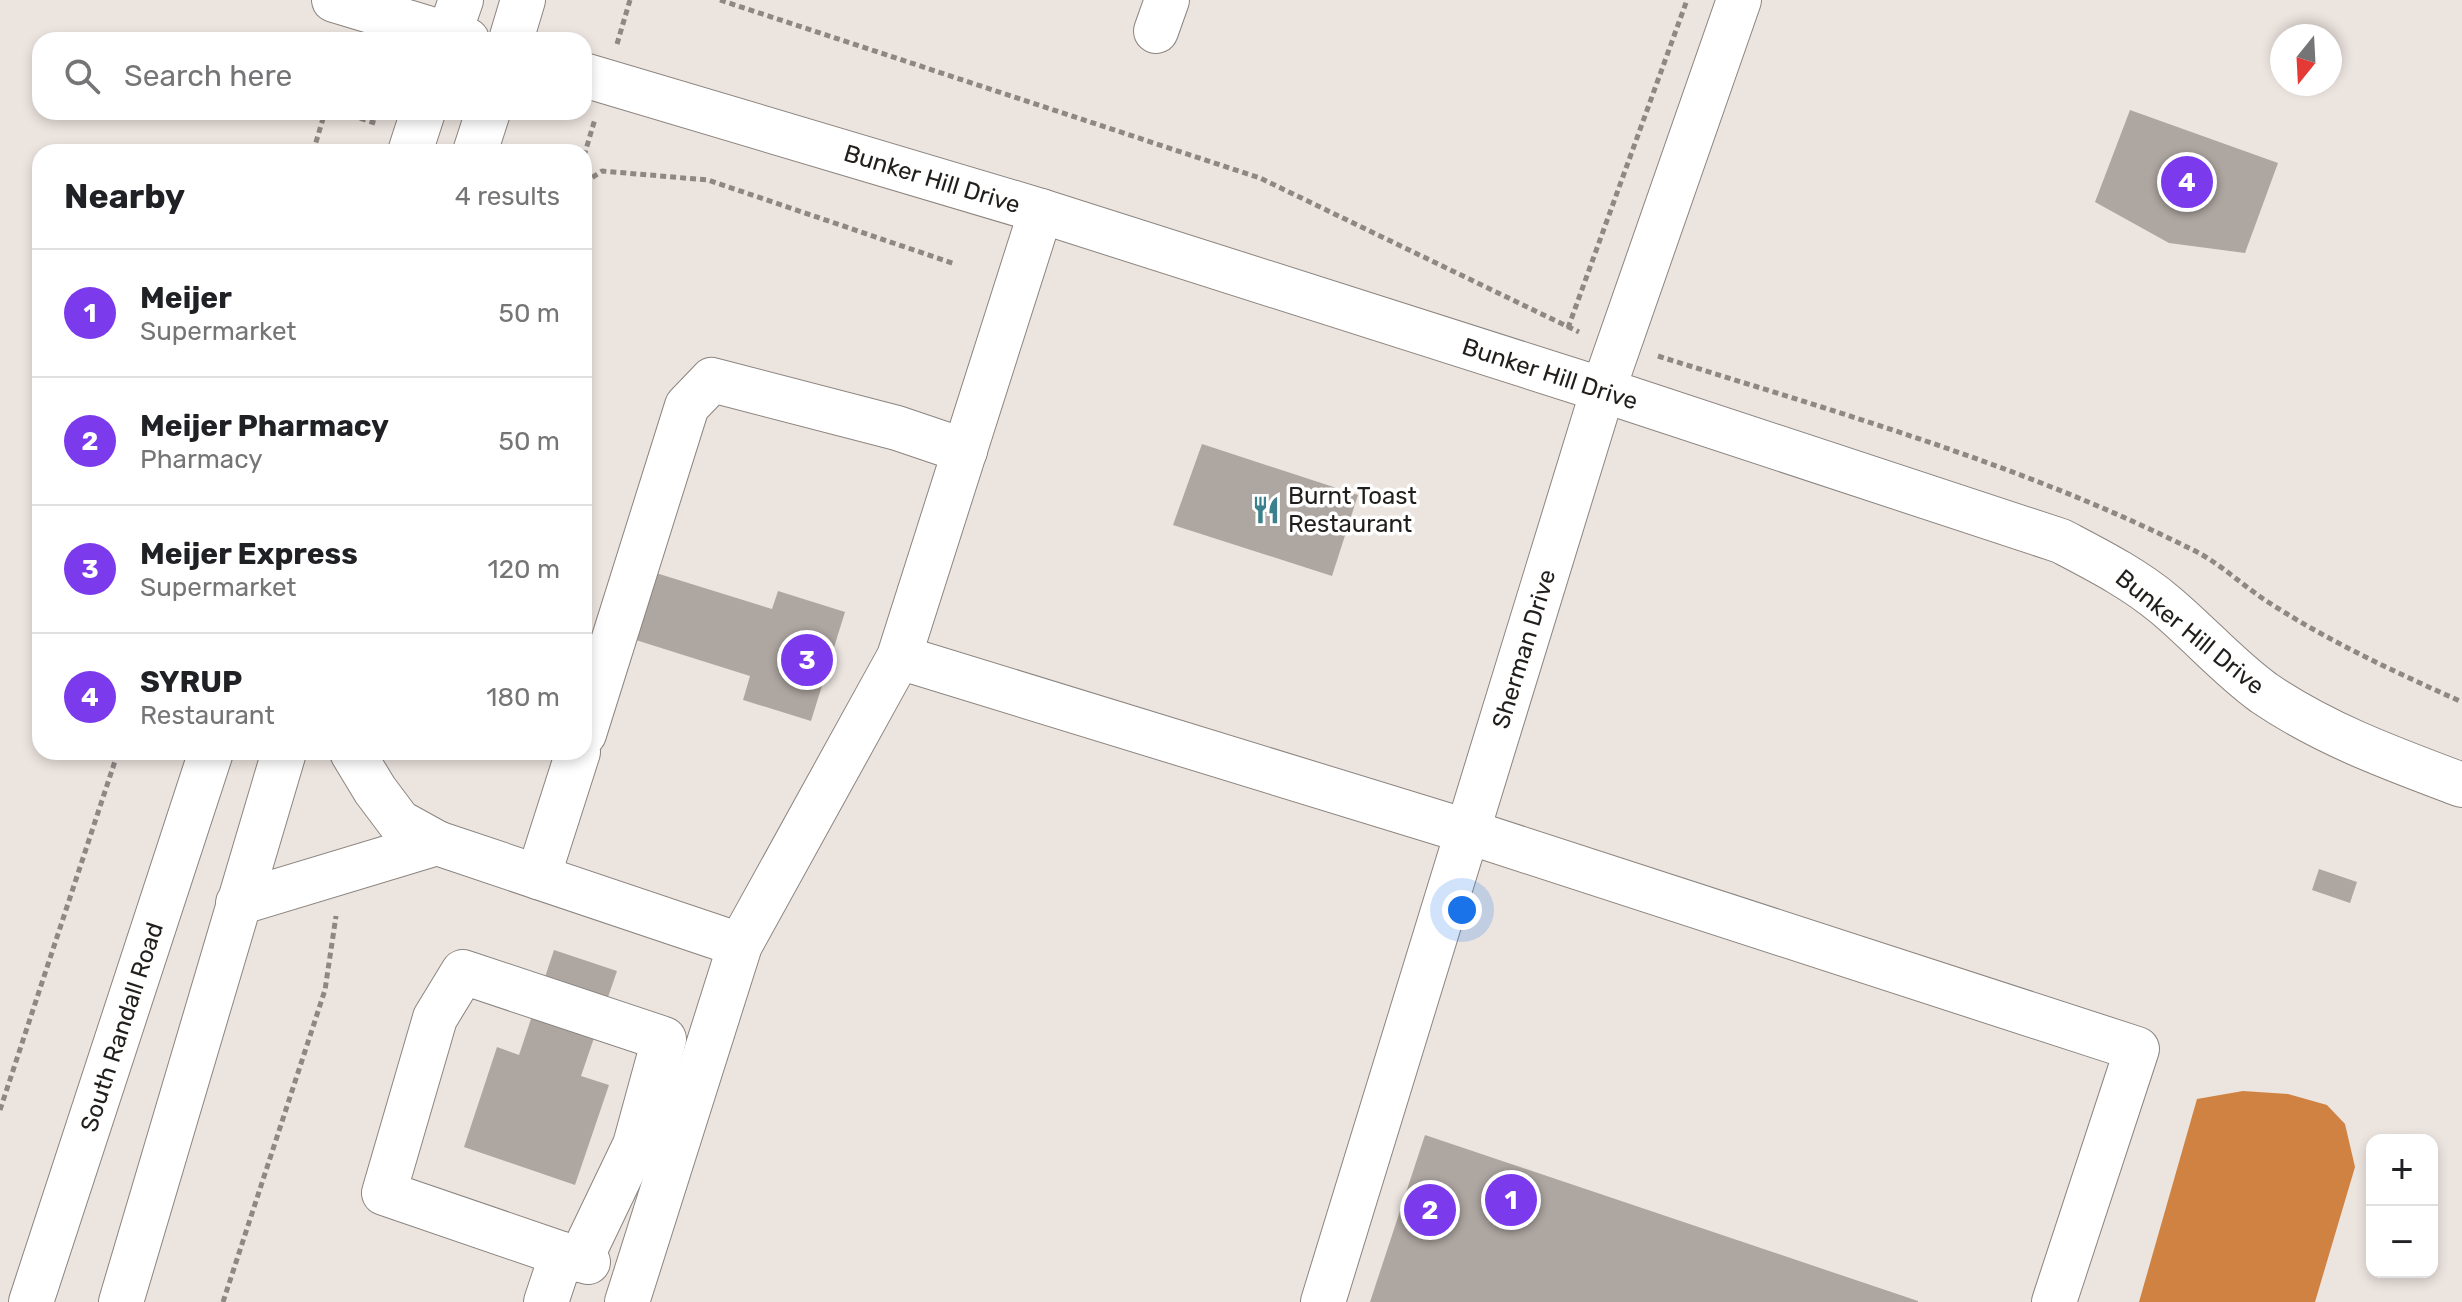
<!DOCTYPE html>
<html lang="en">
<head>
<meta charset="utf-8">
<style>
  body { margin:0; font-family:Rubik,sans-serif; background:#f6f6f6; color:#202124 }
  .controls { position:absolute; right:24px; bottom:24px; display:grid; overflow:hidden; border-radius:16px; box-shadow:0 4px 12px #0003 }
  .controls button { width:72px; height:72px; display:grid; place-items:center; padding:0; border:0; border-bottom:2px solid #e0e0e0; background:#fff; color:#202124; font:40px sans-serif }
  .compass { position:absolute; left:2270px; top:24px; width:72px; height:72px; border-radius:50%; background:#fff; box-shadow:0 4px 12px #0003; rotate:198deg }
  .you { position:absolute; left:1462px; top:910px; width:28px; height:28px; margin:-20px; border:6px solid #fff; border-radius:50%; background:#1a73e8; box-shadow:0 0 0 12px #1a73e833 }
  .badge { display:grid; place-items:center; width:52px; height:52px; border-radius:50%; background:#7c3aed; color:#fff; font-size:26px; font-weight:700 }
  .pin { position:absolute; translate:-50% -50%; border:4px solid #fff; box-shadow:0 2px 8px #0006 }
  .list { margin:0; padding:0; list-style:none }
  h2 { display:flex; justify-content:space-between; align-items:center; height:104px; margin:0; padding:0 32px; font-size:34px }
  h2 small { font-size:26px; font-weight:400; color:#757577 }
  .list li { display:grid; grid-template-columns:52px 1fr auto; gap:24px; align-items:center; box-sizing:border-box; height:128px; padding:0 32px; border-top:2px solid #e0e0e0 }
  .list b { display:block; font-size:30px; white-space:nowrap }
  .list p { margin:0; font-size:26px; white-space:nowrap; color:#757577 }
  .list em { font-size:26px; font-style:normal; color:#757577 }
  .icon { flex:none; width:44px; height:44px; fill:none; stroke:currentColor; stroke-width:2; stroke-linecap:round; stroke-linejoin:round }
  .map { position:relative; flex:none; width:2462px; height:1302px; overflow:hidden }
  .search { position:absolute; background:#fff; box-shadow:0 4px 12px #0003; left:32px; top:32px; width:560px; height:88px; display:flex; align-items:center; gap:20px; box-sizing:border-box; padding:0 28px; border-radius:24px; color:#757577; font-size:30px }
  .panel { position:absolute; background:#fff; box-shadow:0 4px 12px #0003; left:32px; top:144px; width:560px; height:616px; border-radius:24px }
  .map>svg:first-child { display:block }
</style>
</head>
<body>
<div class="map">
<svg width="2462" height="1302" viewBox="0 0 2462 1302">
  <rect width="100%" height="100%" fill="#ece4df"/>
  <path fill="#cf8241" d="M2243,1091L2288,1094L2327,1105L2345,1124L2355,1167L2315,1302H2139L2197,1099Z"/>
  <g fill="#aea6a1">
    <path d="M2130,110L2278,163L2245,253L2169,243L2095,202Z"/>
    <path d="M1202,444L1358,495L1332,576L1173,525Z"/>
    <path d="M627,564L772,609L778,591L845,612L811,721L743,700L750,676L604,630Z"/>
    <path d="M2319,869L2357,882L2350,903L2312,890Z"/>
    <path d="M554,950L617,971L581,1076L609,1085L575,1185L464,1147L497,1047L519,1055Z"/>
    <path d="M1425,1135L1918,1301V1302H1370Z"/>
  </g>
  <g fill="none" stroke-linecap="round" stroke-linejoin="round">
    <defs>
      <g id="minor">
        <path d="M334,0L467,40"/>
        <path d="M1156,31L1167,0"/>
        <path d="M584,75L1041,211L1603,390L2061,541C2097,560 2133,578 2164,604C2199,633 2228,667 2264,693C2326,735 2393,759 2462,785"/>
        <path d="M899,657L1469,832L2137,1049L2054,1302"/>
        <path d="M584,734L687,406L712,380L897,428L965,451"/>
        <path d="M437,843L740,945"/>
        <path d="M538,877L578,752"/>
        <path d="M238,903L437,843L399,822L375,790L352,752"/>
        <path d="M562,1254L384,1193L435,1018L463,972L664,1039L635,1145L580,1260"/>
        <path d="M546,1302L562,1254L588,1262"/>
        <path d="M627,1302L740,945L899,657L1041,211"/>
        <path d="M1323,1302L1603,390L1739,0"/>
      </g>
      <g id="major">
        <path d="M447,40L461,0"/>
        <path d="M511,40L523,0"/>
        <path d="M410,152L423,112"/>
        <path d="M475,152L488,112"/>
        <path d="M31,1302L211,752"/>
        <path d="M121,1302L284,752"/>
      </g>
    </defs>
    <use href="#minor" stroke="#8c847f" stroke-width="46"/>
    <use href="#major" stroke="#8c847f" stroke-width="46"/>
    <g stroke="#8e8885" stroke-width="5" stroke-dasharray="6 4" stroke-linecap="butt">
      <path d="M720,0L1260,178L1579,332"/>
      <path d="M617,44L630,0"/>
      <path d="M341,112L378,124"/>
      <path d="M313,152L325,112"/>
      <path d="M584,156L595,119"/>
      <path d="M584,183L602,171L708,180L955,264"/>
      <path d="M1568,328L1687,0"/>
      <path d="M1658,356C1839,413 2024,465 2193,550C2220,563 2243,586 2268,602C2330,642 2395,672 2462,702"/>
      <path d="M0,1110L118,752"/>
      <path d="M223,1302L325,990L336,916"/>
    </g>
    <use href="#minor" stroke="#fff" stroke-width="44"/>
    <use href="#major" stroke="#fff" stroke-width="44"/>
  </g>
  <defs>
    <symbol id="restaurant-bare" viewBox="-9 -9 18 18"><path d="M-5-6h1v4h1v-4h1v4h1v-4h1v5L-1.5 .5V6h-2V.5L-5-1ZM5-6V6H3V1.5H1.5Q1.5-4 5-6Z" fill="#3b818b" stroke="#fff" stroke-width="2.5" paint-order="stroke"/></symbol>
  </defs>
  <g fill-rule="evenodd">
    <use href="#restaurant-bare" x="1246" y="490" width="40" height="40"/>
  </g>
  <g text-anchor="middle" stroke-width="7" stroke-linejoin="round" paint-order="stroke">
    <g font-size="24" fill="#211e1c" stroke="#fff">
      <text transform="translate(932 179) rotate(17)" y="8">Bunker Hill Drive</text>
      <text transform="translate(1550 374) rotate(18)" y="8">Bunker Hill Drive</text>
      <text transform="translate(2190 632) rotate(39)" y="8">Bunker Hill Drive</text>
      <text transform="translate(1524 649) rotate(-73)" y="8">Sherman Drive</text>
      <text transform="translate(122 1027) rotate(-72)" y="8">South Randall Road</text>
    </g>
    <g font-size="24" fill="#211e1c" stroke="#fff" text-anchor="start">
      <text x="1288" y="504">Burnt Toast<tspan x="1288" dy="28">Restaurant</tspan></text>
    </g>
  </g>
</svg>
<div class="controls">
<button>+</button>
<button>−</button>
</div>
<svg class="compass" viewBox="-18 -18 36 36"><path d="M0-13l5 13h-10z" fill="#e53935"/><path d="M0 13l5-13h-10z" fill="#757577"/></svg>
<div class="you"></div>
<div class="pin badge" style="left:1511px;top:1200px">1</div>
<div class="pin badge" style="left:1430px;top:1210px">2</div>
<div class="pin badge" style="left:807px;top:660px">3</div>
<div class="pin badge" style="left:2187px;top:182px">4</div>
<div class="search"><svg class="icon" aria-label="search" viewBox="0 0 24 24"><circle cx="10" cy="10" r="6"/><path d="M15 15l6 6"/></svg>Search here</div>
<section class="panel">
<h2>Nearby<small>4 results</small></h2>
<ul class="list">
<li><span class="badge">1</span><div><b>Meijer</b><p>Supermarket</p></div><em>50 m</em></li>
<li><span class="badge">2</span><div><b>Meijer Pharmacy</b><p>Pharmacy</p></div><em>50 m</em></li>
<li><span class="badge">3</span><div><b>Meijer Express</b><p>Supermarket</p></div><em>120 m</em></li>
<li><span class="badge">4</span><div><b>SYRUP</b><p>Restaurant</p></div><em>180 m</em></li>
</ul>
</section>
</div>
</body>
</html>
